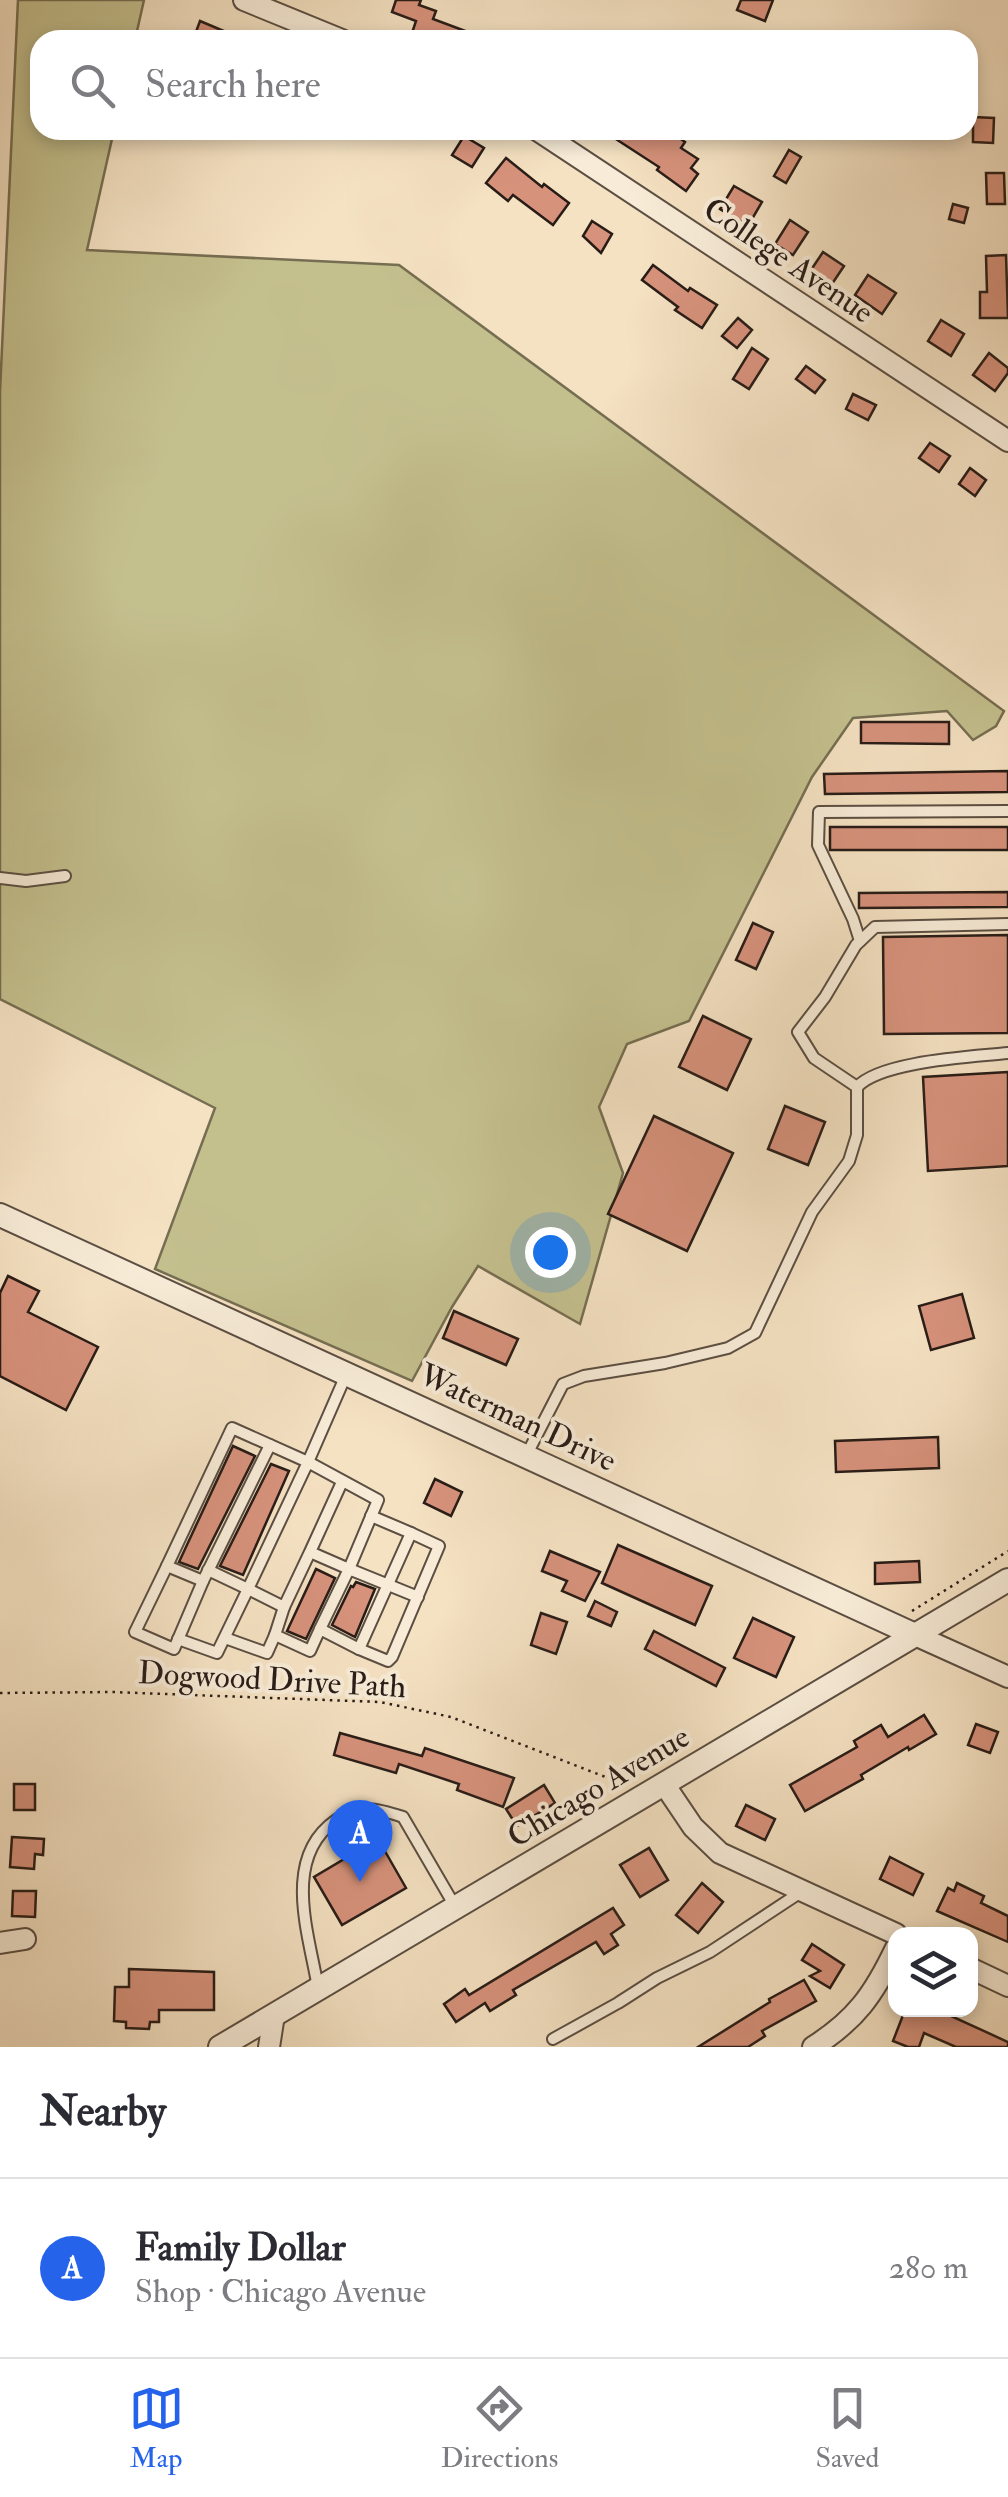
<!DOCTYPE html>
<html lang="en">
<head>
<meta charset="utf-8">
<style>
  body { margin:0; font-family:"IM FELL Double Pica",serif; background:#f2f2f3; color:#2b2b33 }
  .controls { position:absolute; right:30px; bottom:30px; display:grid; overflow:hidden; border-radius:20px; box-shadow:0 5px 15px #0003 }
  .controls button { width:90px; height:90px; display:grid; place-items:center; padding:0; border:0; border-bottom:2px solid #e1e1e2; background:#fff; color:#2b2b33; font:50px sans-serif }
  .you { position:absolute; left:550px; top:1252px; width:35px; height:35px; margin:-25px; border:8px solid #fff; border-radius:50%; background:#1a73e8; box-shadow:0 0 0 15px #1a73e833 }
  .badge { display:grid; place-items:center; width:65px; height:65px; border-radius:50%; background:#2563eb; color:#fff; font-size:32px; font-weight:700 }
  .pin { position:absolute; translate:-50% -82px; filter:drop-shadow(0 2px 5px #0008) }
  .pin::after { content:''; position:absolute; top:52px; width:35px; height:30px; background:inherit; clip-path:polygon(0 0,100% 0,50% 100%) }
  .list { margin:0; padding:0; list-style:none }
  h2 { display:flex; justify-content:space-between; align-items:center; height:130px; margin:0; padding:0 40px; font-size:42px }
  h2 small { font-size:32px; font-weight:400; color:#7c7c81 }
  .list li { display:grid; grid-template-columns:65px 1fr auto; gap:30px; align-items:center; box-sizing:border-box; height:180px; padding:0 40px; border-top:2px solid #e1e1e2 }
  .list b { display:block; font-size:38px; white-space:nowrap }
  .list p { margin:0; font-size:32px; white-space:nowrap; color:#7c7c81 }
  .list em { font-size:32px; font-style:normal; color:#7c7c81 }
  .icon { flex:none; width:55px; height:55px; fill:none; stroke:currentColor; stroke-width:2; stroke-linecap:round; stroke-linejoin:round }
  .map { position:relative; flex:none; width:1008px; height:2047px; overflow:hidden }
  .search { position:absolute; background:#fff; box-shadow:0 5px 15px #0003; left:30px; right:30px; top:30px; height:110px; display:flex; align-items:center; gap:25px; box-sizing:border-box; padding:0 35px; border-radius:30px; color:#7c7c81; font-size:38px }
  .sheet { height:310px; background:#fff }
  nav { display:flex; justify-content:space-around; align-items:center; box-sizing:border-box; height:140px; border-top:2px solid #e1e1e2; background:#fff; font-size:28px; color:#7c7c81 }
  nav a { display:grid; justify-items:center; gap:5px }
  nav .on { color:#2563eb }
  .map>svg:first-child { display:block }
</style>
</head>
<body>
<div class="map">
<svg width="1008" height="2047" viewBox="0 0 1008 2047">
  <rect width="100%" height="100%" fill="#f5e2c3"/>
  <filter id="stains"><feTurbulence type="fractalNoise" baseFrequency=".002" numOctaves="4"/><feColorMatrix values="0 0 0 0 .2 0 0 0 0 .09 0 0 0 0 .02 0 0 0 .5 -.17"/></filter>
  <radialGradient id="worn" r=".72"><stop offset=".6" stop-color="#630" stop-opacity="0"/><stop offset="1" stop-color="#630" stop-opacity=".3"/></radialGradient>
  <path fill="#c4c08e" stroke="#766e52" stroke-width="2.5" d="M18,0H144L135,40H40V130H114L87,250L399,265L1004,711L996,726L973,740L947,711L853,718L812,777L689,1021L627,1044L599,1107L623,1173L580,1324L478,1266L452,1307L412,1381L155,1269L215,1108L0,999V392Z"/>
  <g fill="#d7927c" stroke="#281c17" stroke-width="2.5">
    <path d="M396,0H421L419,5L436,11L433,19L484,38L483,40H431L412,33L416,21L392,12Z"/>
    <path d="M741,0H773L765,21L737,10Z"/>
    <path d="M200,21L245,40H193Z"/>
    <path d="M973,117L994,118L993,143L973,142Z"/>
    <path d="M602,130H658L671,138L674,134L685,142L681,148L698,159L691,168L698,174L686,191L657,170L659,167Z"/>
    <path d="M464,136L484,148L472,167L452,155Z"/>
    <path d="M789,150L801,157L786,183L774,176Z"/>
    <path d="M506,158L542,187L544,184L569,203L553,225L513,195L508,201L486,183Z"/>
    <path d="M986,173H1004L1005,204H987Z"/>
    <path d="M734,186L762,202L748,226L720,209Z"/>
    <path d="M953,204L968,208L964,223L949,219Z"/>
    <path d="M790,220L808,232L793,255L775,244Z"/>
    <path d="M592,221L612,234L601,253L583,236Z"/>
    <path d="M823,252L844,266L832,284L811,270Z"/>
    <path d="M1006,255L1008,318H980V292H987L986,256Z"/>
    <path d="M653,265L688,291L690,288L717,305L702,328L675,310L678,307L642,280Z"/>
    <path d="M868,275L896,293L882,314L855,295Z"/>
    <path d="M738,318L752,330L737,348L722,336Z"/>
    <path d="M941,320L964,334L951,356L928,341Z"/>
    <path d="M752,348L768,359L749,389L733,379Z"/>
    <path d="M989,353L1008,368V373L995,391L973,375Z"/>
    <path d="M806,366L825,380L815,393L796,379Z"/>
    <path d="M853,394L876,405L868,420L846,409Z"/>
    <path d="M930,443L950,456L939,472L919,458Z"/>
    <path d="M970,468L986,480L975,496L959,484Z"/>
    <path d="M861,722H949V744L861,743Z"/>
    <path d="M1008,771V792L825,794L824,774Z"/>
    <rect x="830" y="827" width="178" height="23"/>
    <path d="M1008,892V907L859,908V893Z"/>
    <path d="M753,923L773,932L756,969L736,960Z"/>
    <path d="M1008,935V1033L884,1034L883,937Z"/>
    <path d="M703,1016L751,1039L727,1090L679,1067Z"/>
    <path d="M1008,1072V1166L928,1171L923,1077Z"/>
    <path d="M785,1106L825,1122L808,1165L768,1149Z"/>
    <path d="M654,1116L733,1153L687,1251L608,1214Z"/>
    <path d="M8,1276L39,1291L28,1312L98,1347L66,1410L0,1376V1293Z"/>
    <path d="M962,1294L974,1338L931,1350L919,1306Z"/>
    <path d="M454,1311L518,1339L506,1365L443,1338Z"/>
    <path d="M938,1437L939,1468L836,1472L835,1441Z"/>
    <path d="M233,1446L255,1456L198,1569L179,1562Z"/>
    <path d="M271,1464L289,1471L243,1575L220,1566Z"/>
    <path d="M435,1479L462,1492L451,1516L424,1503Z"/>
    <path d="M618,1545L712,1586L695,1625L602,1583Z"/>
    <path d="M550,1551L600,1572L585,1601L562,1591L567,1581L542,1571Z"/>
    <path d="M919,1561L920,1582L875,1584V1563Z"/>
    <path d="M316,1569L335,1578L306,1639L287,1631Z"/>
    <path d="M356,1582L375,1589L355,1637L332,1625L351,1586L353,1587Z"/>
    <path d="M595,1601L617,1612L611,1626L588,1616Z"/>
    <path d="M541,1613L567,1622L556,1654L531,1645Z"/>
    <path d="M753,1618L794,1637L776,1677L734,1658Z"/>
    <path d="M654,1631L725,1668L716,1686L645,1649Z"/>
    <path d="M924,1715L936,1734L909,1750L908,1747L861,1775L863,1779L805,1811L790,1785L857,1747L854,1741L881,1725L888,1737Z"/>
    <path d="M976,1724L998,1732L990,1753L968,1745Z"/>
    <path d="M340,1733L422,1756L425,1748L514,1778L503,1807L457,1790L459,1784L399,1764L396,1773L334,1755Z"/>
    <rect x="14" y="1784" width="21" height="26"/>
    <path d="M544,1785L555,1803L517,1826L506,1809Z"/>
    <path d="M746,1805L775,1819L765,1840L736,1826Z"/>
    <path d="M12,1837L44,1839L43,1855L35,1854L34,1869L10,1867Z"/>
    <path d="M378,1839L406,1888L342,1925L314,1877Z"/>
    <path d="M649,1848L668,1880L640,1897L620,1865Z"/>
    <path d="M890,1857L923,1874L913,1895L880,1879Z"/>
    <path d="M702,1883L723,1902L698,1933L676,1915Z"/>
    <path d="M957,1883L984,1896L981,1903L1008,1916V1942L937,1911L948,1888L954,1891Z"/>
    <path d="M13,1891H36L35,1917L12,1916Z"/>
    <path d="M613,1908L624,1925L611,1934L618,1945L604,1954L596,1942L513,1990L516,1995L490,2011L485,2003L456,2022L444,2004L465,1989L469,1995Z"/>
    <path d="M812,1944L844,1965L830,1988L810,1976L820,1971L802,1960Z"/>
    <path d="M129,1969L214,1972V2010H159V2022H150L149,2029L126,2028V2022L114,2021L115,1987H129Z"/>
    <path d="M804,1980L816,2001L762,2031L765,2036L748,2047H698L770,2002L769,1999Z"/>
    <path d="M905,2010H938L1008,2042V2047H956L924,2033L919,2047H908L893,2041Z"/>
  </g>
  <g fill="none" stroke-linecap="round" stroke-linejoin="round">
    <defs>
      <g id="service">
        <path d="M0,878L26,881L65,876"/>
        <path d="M860,941L853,919L818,845L819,812L1008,811"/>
        <path d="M857,1087L814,1058L798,1032L825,997L856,945L875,927L1008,924"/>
        <path d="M526,1456L563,1384L584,1376L665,1363L728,1348L755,1333L812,1212L849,1161L857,1135V1087C881,1061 971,1057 1008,1053"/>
        <path d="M310,1552L284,1607L248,1589L308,1462L378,1500L349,1569L310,1552L342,1482"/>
        <path d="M167,1566L135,1632L174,1649L203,1581L270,1445"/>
        <path d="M203,1581L167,1566L232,1428L308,1462L346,1375"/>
        <path d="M284,1607L275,1635L310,1651L320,1629L359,1649L411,1533L371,1516"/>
        <path d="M320,1629L349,1569L418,1597"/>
        <path d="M225,1638L267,1653L275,1635"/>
        <path d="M178,1639L217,1653L248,1589L208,1570"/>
        <path d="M359,1649L388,1661L392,1657L439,1546L411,1533"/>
        <path d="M318,1988C309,1934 281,1858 336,1820C361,1804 376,1808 403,1817L456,1908"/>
        <path d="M553,2039L618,2003L657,1978L710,1952L801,1892"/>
      </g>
      <g id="minor">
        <path d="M244,0L342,40"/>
        <path d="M537,130L1008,441"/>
        <path d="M915,1635L1008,1677"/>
        <path d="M664,1784L693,1827L720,1853L896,1934"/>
        <path d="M0,1943L25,1939"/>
        <path d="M970,1968L1008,1986"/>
        <path d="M269,2047L274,2015"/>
        <path d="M813,2047C856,2020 874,1994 896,1948"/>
      </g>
      <g id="tertiary">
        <path d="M0,1215L915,1635"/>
        <path d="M220,2047L1008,1580"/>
      </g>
    </defs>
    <use href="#service" stroke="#5b4e42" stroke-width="14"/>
    <use href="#minor" stroke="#5b4e42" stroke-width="24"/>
    <use href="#tertiary" stroke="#5b4e42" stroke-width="26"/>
    <g stroke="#281c17" stroke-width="2.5" stroke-dasharray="2.5 5" stroke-linecap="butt">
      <path d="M912,1611L1008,1551"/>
      <path d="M0,1693L112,1692L380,1702L451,1717L626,1785"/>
    </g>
    <use href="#service" stroke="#f8ecd8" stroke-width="10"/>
    <use href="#minor" stroke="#f8ecd8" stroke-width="20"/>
    <use href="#tertiary" stroke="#f8ecd8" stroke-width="22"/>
  </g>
  <g text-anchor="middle" stroke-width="8" stroke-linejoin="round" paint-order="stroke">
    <g font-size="32" fill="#281c17" stroke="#f8ecd8">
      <text transform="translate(789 260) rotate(34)" y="11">College Avenue</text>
      <text transform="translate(518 1417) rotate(25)" y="11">Waterman Drive</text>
      <text transform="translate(272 1679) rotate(3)" y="11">Dogwood Drive Path</text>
      <text transform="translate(598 1786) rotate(-31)" y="11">Chicago Avenue</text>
    </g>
  </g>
  <rect width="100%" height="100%" filter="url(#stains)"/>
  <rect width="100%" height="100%" fill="url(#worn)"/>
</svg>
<div class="controls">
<button><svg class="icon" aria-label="layers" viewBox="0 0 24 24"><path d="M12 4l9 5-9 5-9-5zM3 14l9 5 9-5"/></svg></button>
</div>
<div class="you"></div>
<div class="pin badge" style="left:360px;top:1882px">A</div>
<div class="search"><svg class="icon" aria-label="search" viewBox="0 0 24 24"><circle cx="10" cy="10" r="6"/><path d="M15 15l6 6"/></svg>Search here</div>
</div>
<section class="sheet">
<h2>Nearby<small></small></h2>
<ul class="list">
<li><span class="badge">A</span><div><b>Family Dollar</b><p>Shop · Chicago Avenue</p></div><em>280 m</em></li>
</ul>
</section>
<nav>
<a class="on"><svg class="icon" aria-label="map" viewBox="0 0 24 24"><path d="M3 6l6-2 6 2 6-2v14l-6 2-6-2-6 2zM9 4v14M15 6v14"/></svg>Map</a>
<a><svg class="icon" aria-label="directions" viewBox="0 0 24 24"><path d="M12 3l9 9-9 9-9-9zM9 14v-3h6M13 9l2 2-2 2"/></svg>Directions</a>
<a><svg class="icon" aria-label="saved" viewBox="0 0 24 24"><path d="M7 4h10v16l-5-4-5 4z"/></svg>Saved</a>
</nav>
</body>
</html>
